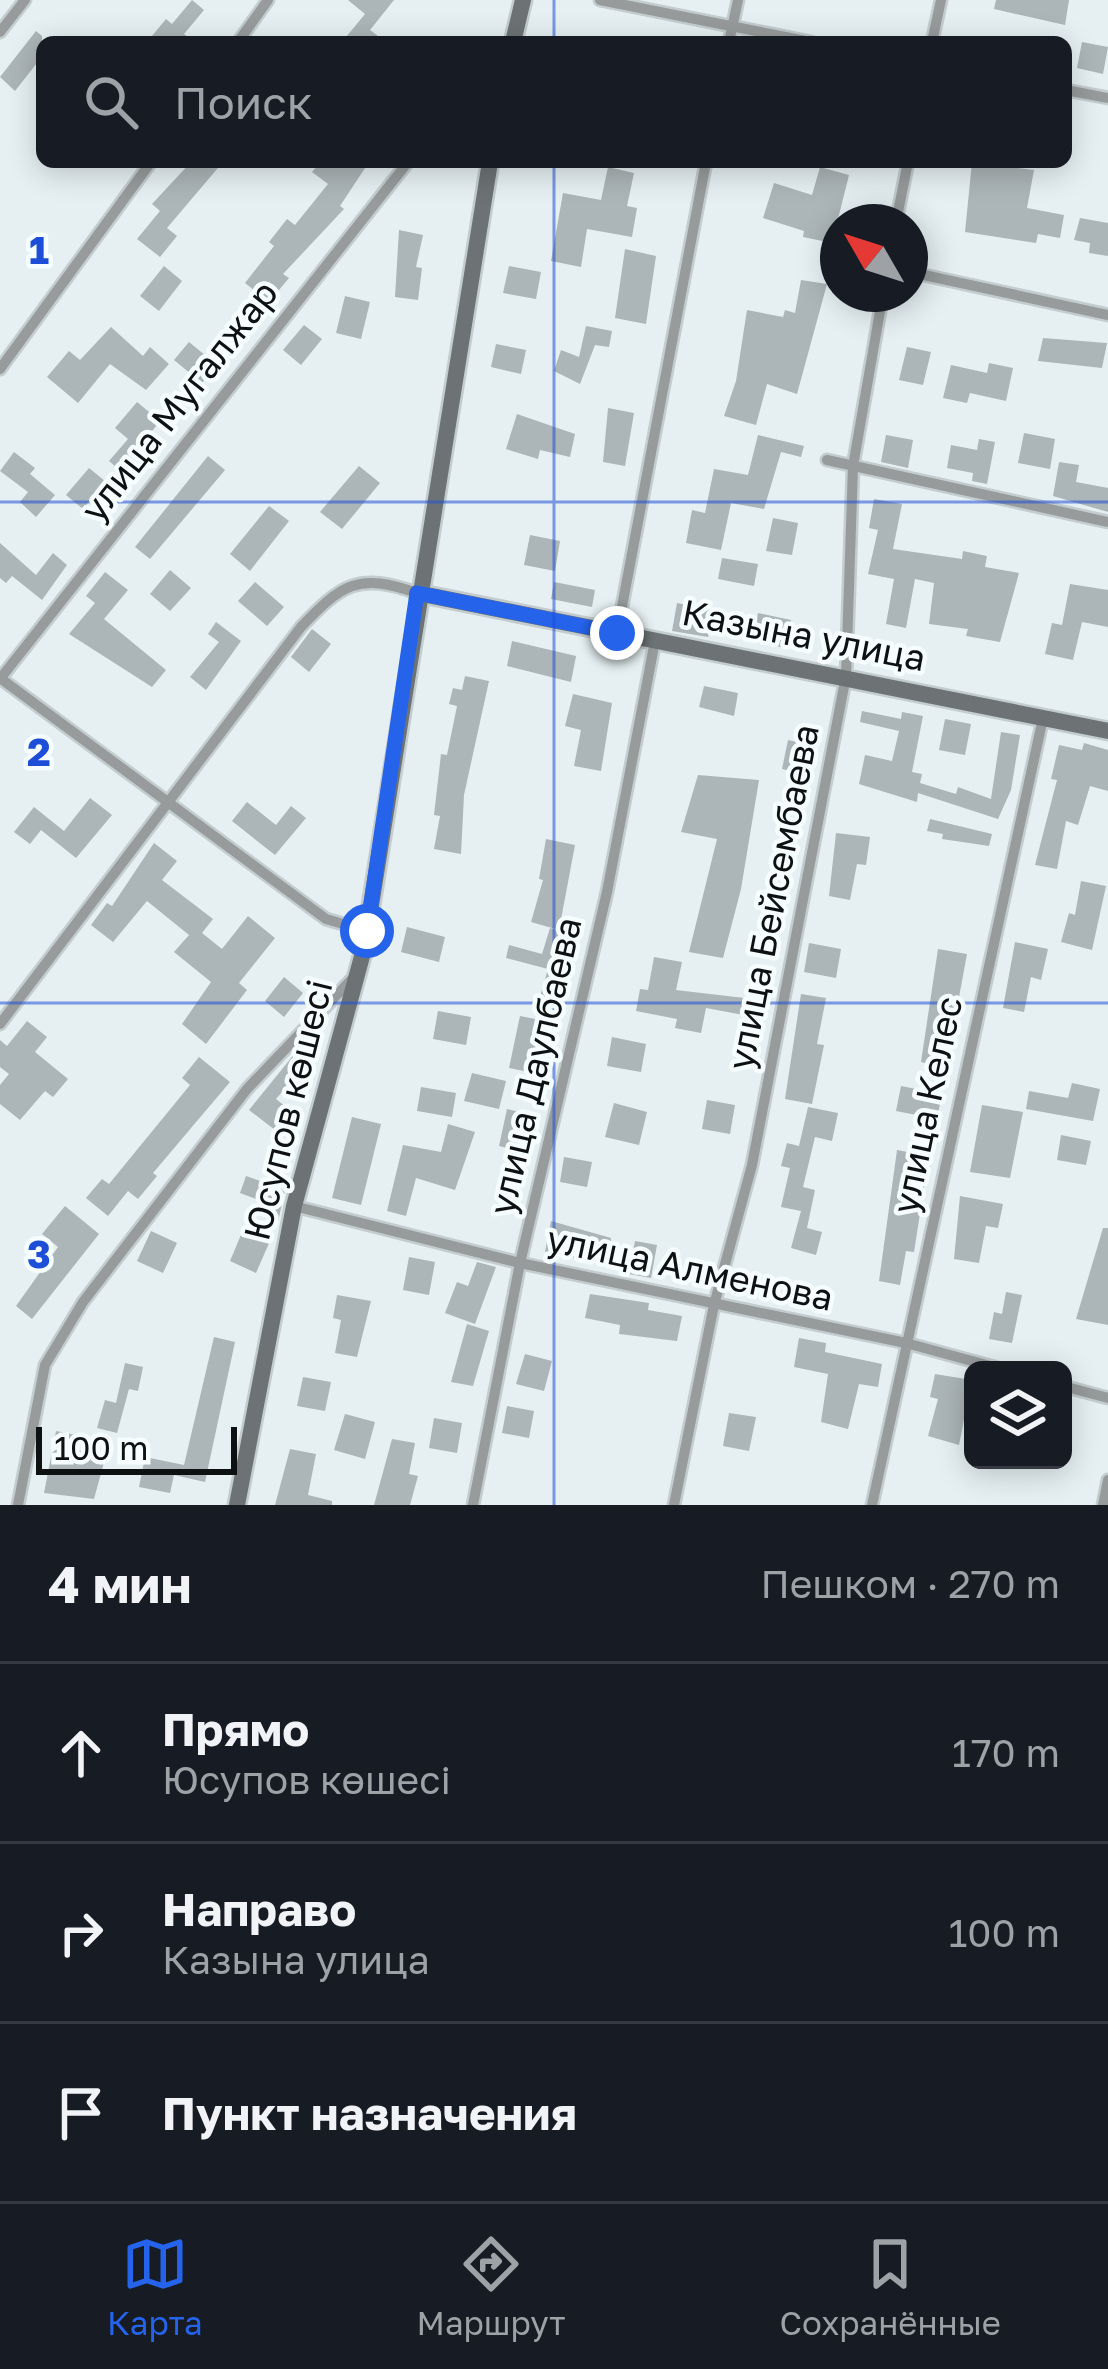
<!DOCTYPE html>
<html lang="ru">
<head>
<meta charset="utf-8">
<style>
  body { margin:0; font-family:"Golos Text",sans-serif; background:#20242c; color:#f1f3f6 }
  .controls { position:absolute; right:36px; bottom:36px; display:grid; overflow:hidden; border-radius:18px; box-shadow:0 6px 30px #0003 }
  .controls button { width:108px; height:108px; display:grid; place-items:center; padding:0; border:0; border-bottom:3px solid #363941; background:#171b24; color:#f1f3f6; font:60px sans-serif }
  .compass { position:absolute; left:820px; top:204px; width:108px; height:108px; border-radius:50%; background:#171b24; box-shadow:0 6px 30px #0003; rotate:309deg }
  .scale { position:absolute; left:36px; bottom:30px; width:201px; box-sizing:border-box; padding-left:12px; border:6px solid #0e1112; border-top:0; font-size:33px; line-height:42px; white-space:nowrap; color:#0e1112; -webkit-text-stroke:9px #f5fdfe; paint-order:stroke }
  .stop { position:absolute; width:36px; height:36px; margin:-27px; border:9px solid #2563eb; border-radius:50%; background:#fff }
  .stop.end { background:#2563eb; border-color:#fff; box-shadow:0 3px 12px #0008 }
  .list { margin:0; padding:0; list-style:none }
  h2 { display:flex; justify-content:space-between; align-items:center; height:156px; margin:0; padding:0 48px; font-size:51px }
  h2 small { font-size:39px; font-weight:400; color:#9ea1a6 }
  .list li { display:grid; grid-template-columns:78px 1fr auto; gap:36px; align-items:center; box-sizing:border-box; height:180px; padding:0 48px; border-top:3px solid #363941 }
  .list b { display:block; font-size:45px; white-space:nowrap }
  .list p { margin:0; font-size:39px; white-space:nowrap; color:#9ea1a6 }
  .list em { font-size:39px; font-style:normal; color:#9ea1a6 }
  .icon { flex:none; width:66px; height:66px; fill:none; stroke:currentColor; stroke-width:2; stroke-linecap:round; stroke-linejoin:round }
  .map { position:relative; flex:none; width:1108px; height:1505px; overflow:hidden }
  .search { position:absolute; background:#171b24; box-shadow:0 6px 30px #0003; left:36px; right:36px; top:36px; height:132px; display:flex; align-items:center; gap:30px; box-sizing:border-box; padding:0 42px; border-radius:18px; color:#9ea1a6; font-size:45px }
  .sheet { height:696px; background:#171b24 }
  nav { display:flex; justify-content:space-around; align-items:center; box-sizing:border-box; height:168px; border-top:3px solid #363941; background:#171b24; font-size:33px; color:#9ea1a6 }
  nav a { display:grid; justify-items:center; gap:6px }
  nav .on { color:#2563eb }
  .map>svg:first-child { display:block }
</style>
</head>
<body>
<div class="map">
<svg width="1108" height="1505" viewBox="0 0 1108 1505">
  <rect width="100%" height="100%" fill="#e6f0f2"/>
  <g fill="#acb5b7">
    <path d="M192,0L204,10L184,34L195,42H147L166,19L172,24Z"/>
    <path d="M348,0H394L370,30L386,42H342L365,14Z"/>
    <path d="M996,0H1069L1065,25L994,9Z"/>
    <path d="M36,31L42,36V68L37,63L15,91L0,77Z"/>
    <path d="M1082,42L1108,47L1103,74L1077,68Z"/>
    <path d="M191,162H223L167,228L177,236L160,257L137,239L160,211L152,204Z"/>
    <path d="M320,162H369L340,206L344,209L283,274L289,278L269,302L245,283L274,246L269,242L287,219L295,225L328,184L312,172Z"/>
    <path d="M972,162L1034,170L1027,208L1064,215L1060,238L1038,234L1036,243L965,232Z"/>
    <path d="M608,167L634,173L627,206L637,208L632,237L587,229L581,267L551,261L563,193L601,200Z"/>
    <path d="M820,167L849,175L832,243L803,237L804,231L763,218L774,183L812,195Z"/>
    <path d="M1080,218L1108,223V256L1089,253L1090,243L1074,240Z"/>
    <path d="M399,230L423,235L416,267L422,268L418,300L395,297Z"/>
    <path d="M625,249L656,256L646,324L615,318Z"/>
    <path d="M164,266L182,281L159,311L140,296Z"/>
    <path d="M509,266L541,272L536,299L503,293Z"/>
    <path d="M801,280L827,284L797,394L767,384L756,425L724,416L736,381L747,310L783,317L785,310L795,313Z"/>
    <path d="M345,296L370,302L361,339L336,333Z"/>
    <path d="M304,325L322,339L301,365L283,350Z"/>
    <path d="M586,326L612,331L609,347L595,345L580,384L554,371L561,350L579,357Z"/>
    <path d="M111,327L143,356L150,347L169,364L146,390L110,364L78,403L47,377L69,351L80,360Z"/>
    <path d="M1043,338L1107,343L1102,368L1038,361Z"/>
    <path d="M189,342L217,365L202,383L174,360Z"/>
    <path d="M496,344L526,350L521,374L491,367Z"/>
    <path d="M907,347L931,352L923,385L899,380Z"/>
    <path d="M989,363L1013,368L1006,401L970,393L967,403L943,398L951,365L987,373Z"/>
    <path d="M137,402L160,421L133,455L142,462L129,478L109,461L128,439L115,428Z"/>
    <path d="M608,408L634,413L625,466L603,462Z"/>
    <path d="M517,414L575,434L570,457L540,450L538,459L506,449Z"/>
    <path d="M1024,433L1055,439L1050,469L1018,463Z"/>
    <path d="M758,435L804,446L801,457L781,452L764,509L731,503L721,550L686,543L692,510L705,513L714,469L748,475Z"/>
    <path d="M886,435L913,440L908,468L881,462Z"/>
    <path d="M979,439L995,442L987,484L972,481L973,473L947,468L951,445L977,450Z"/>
    <path d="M14,452L35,468L30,474L55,495L36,517L20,502L28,492L0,471Z"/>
    <path d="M208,456L225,470L150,559L135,547Z"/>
    <path d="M1059,462L1079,465L1076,482L1108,488V512L1053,496Z"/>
    <path d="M359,466L380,483L342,529L320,512Z"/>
    <path d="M89,468L105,481L83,509L66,495Z"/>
    <path d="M874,499L902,504L893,549L962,559L963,551L987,556L985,567L1019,573L1000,642L966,636L968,629L929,624L934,583L915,579L906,628L886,624L894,579L868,574L878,530L869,528Z"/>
    <path d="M269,506L289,521L250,571L230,554Z"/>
    <path d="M773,518L798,523L792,555L766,551Z"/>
    <path d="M530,535L560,541L555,571L524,565Z"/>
    <path d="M0,543L36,575L53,553L67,565L42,600L12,576L6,583L0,578Z"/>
    <path d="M722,558L758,564L754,586L718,579Z"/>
    <path d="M170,570L191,588L170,611L150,594Z"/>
    <path d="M105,572L128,590L104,619L166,670L152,687L69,634L95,603L86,596Z"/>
    <path d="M255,582L284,607L267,626L238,601Z"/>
    <path d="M554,582L595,590L592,607L551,599Z"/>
    <path d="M1070,584L1108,590V627L1082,622L1073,660L1045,654L1052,623L1062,625Z"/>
    <path d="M677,603L714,610L708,637L672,631Z"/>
    <path d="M758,613L791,620L786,648L753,642Z"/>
    <path d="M216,622L241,641L206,690L190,677L219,642L208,634Z"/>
    <path d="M312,629L331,644L309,672L291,657Z"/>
    <path d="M512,641L576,656L571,682L507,666Z"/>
    <path d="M465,676L489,681L464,795L461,854L434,849L440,816L434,815L441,754L447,755L457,706L449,704L453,688L462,690Z"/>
    <path d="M704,686L738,693L734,716L699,707Z"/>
    <path d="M573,694L612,703L601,771L574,766L581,730L565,726Z"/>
    <path d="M862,711L901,719L902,712L923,716L912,772L922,774L920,783L956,794L958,787L991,799L1001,732L1020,735L1011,790L998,819L918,793L917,802L859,784L865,755L892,761L899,731L860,722Z"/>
    <path d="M945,719L971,724L965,755L939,750Z"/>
    <path d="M788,740L815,746L808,775L782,769Z"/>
    <path d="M1084,743L1108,750V791L1090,786L1078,825L1066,821L1057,869L1035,865L1057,780L1051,779L1059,745L1082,750Z"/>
    <path d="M698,775L759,780L741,889L723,958L689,952L717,839L681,832Z"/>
    <path d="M90,798L112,815L76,858L41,830L30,844L14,832L34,807L64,831Z"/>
    <path d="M247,802L276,825L291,806L306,818L275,855L232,821Z"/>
    <path d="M930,819L992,834L989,846L942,839L943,834L927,831Z"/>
    <path d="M836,833L870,837L866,865L857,864L850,900L829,896Z"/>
    <path d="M546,839L575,845L559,930L531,922L543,880L539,879Z"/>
    <path d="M154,843L177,861L162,880L213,919L202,933L222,949L248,916L275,938L239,983L247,990L206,1044L182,1024L211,982L174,952L189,935L147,901L113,942L91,925L107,903L112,906Z"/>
    <path d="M1081,881L1106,886L1092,950L1061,942L1069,913L1075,915Z"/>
    <path d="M407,927L445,937L439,962L401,952Z"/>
    <path d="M550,928L576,936L554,1000L540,997L548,969L506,958L509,945L542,954Z"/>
    <path d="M1015,942L1048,949L1041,980L1031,977L1024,1012L1003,1008Z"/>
    <path d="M809,943L841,949L836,978L804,972Z"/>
    <path d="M938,949L967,954L946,1068L921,1062Z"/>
    <path d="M654,957L682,962L676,990L753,999L749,1016L706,1008L701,1033L675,1028L677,1019L636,1011L640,989L648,990Z"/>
    <path d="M284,977L303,993L284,1017L265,1001Z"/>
    <path d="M801,994L826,998L817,1044L824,1045L812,1104L785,1099Z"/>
    <path d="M438,1011L471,1017L466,1045L433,1039Z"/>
    <path d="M520,1016L551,1022L548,1041L540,1039L534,1073L509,1068Z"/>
    <path d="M27,1021L47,1037L35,1052L68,1079L53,1097L45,1091L20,1120L0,1104V1085L9,1074L0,1067V1040L7,1046Z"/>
    <path d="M612,1037L646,1044L641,1072L607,1066Z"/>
    <path d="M296,1052L308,1062L276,1099L290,1110L275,1130L249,1110Z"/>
    <path d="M199,1057L230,1082L153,1173L157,1176L138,1199L128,1191L108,1216L86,1198L102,1179L109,1184L190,1085L182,1078Z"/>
    <path d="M472,1073L506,1081L499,1109L464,1101Z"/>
    <path d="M1072,1083L1100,1089L1093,1121L1026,1109L1029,1091L1068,1098Z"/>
    <path d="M901,1086L942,1094L937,1119L896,1111Z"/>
    <path d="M421,1087L456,1093L452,1117L417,1111Z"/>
    <path d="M707,1100L735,1105L730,1134L702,1129Z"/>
    <path d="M614,1103L647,1112L639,1145L605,1137Z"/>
    <path d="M982,1105L1023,1112L1010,1178L970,1172Z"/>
    <path d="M808,1107L838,1113L832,1141L815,1137L803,1187L815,1190L807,1228L822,1232L816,1255L791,1248L801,1211L781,1207L790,1168L781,1166L787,1143L799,1146Z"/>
    <path d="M507,1109L533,1115L523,1152L499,1146Z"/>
    <path d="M352,1117L381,1124L361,1205L332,1198Z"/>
    <path d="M448,1124L475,1132L455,1190L416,1178L406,1216L387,1211L403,1145L441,1152Z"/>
    <path d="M1061,1135L1091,1141L1086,1165L1057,1160Z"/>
    <path d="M897,1150L929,1156L914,1252L906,1251L900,1285L879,1281Z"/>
    <path d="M564,1157L592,1162L587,1187L560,1182Z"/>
    <path d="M246,1176L285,1190L278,1222L269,1218L274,1206L240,1193Z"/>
    <path d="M960,1196L1003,1204L998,1228L986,1226L979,1263L954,1259Z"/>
    <path d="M65,1206L99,1234L32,1319L16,1306L58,1247L42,1234Z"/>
    <path d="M551,1221L611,1238L607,1264L545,1252Z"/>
    <path d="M1103,1228H1108V1325L1076,1319Z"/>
    <path d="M243,1230L270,1241L256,1273L230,1261Z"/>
    <path d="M151,1231L177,1243L163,1273L137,1261Z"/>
    <path d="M635,1241L657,1245L651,1278L629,1274Z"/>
    <path d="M409,1257L435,1262L429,1295L403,1290Z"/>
    <path d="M477,1262L496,1267L475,1324L445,1313L457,1282L468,1286Z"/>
    <path d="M1006,1292L1022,1295L1012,1343L989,1339L994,1312L1002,1314Z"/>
    <path d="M590,1294L649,1303L648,1310L682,1316L677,1341L619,1334L620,1325L585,1318Z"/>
    <path d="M337,1295L371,1301L357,1357L335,1353L341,1320L333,1318Z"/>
    <path d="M467,1324L489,1331L473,1386L451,1382Z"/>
    <path d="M214,1337L235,1342L205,1482L174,1475L170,1493L139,1487L145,1457L184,1465Z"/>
    <path d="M799,1338L826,1343L825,1352L882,1364L878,1387L859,1384L848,1429L821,1422L828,1374L794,1367Z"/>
    <path d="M525,1354L552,1361L544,1391L516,1384Z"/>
    <path d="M125,1363L143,1367L138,1391L129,1389L117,1433L97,1428L105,1400L116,1403Z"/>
    <path d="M935,1374L972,1380L959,1445L928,1436L938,1399L930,1397Z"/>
    <path d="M303,1377L331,1382L325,1411L297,1406Z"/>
    <path d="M507,1406L534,1411L529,1438L502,1433Z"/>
    <path d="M729,1413L756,1417L749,1451L723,1446Z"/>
    <path d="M345,1414L375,1422L365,1459L334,1450Z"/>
    <path d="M434,1418L462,1423L457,1453L429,1448Z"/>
    <path d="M56,1431L81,1436L78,1450L106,1455L94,1499L44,1493Z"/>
    <path d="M392,1439L415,1443L409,1474L418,1476L410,1505H374Z"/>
    <path d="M290,1449L316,1454L308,1495L332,1501V1505H275Z"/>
  </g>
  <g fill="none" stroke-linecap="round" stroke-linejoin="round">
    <defs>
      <g id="street">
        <path d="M600,0L811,42"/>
        <path d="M0,32L25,0"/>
        <path d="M238,42L268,0"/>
        <path d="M729,42L738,0"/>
        <path d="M932,42L941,0"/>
        <path d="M1066,90L1108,98"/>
        <path d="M896,222L908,162"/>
        <path d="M910,272L1108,315"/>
        <path d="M0,369L151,162"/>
        <path d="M827,460L1108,522"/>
        <path d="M617,633L706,162"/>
        <path d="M0,678L326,919L367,931"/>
        <path d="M0,679L408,162"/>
        <path d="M0,1024L301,627C342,584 358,572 417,593"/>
        <path d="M294,1206L520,1263L906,1343L1005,1370"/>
        <path d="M1063,1386L1108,1398"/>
        <path d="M18,1505L45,1365L83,1302L247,1089L353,978"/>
        <path d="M473,1505L520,1263L607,892L655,641"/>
        <path d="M674,1505L714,1305L752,1165L846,676L853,466L883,294"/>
        <path d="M872,1505L1043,718"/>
        <path d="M1103,1505L1108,1480"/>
      </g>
      <g id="secondary">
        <path d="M513,42L523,0"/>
        <path d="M417,593L1108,731"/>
        <path d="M237,1505L294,1206L364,949L490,162"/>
      </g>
    </defs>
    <use href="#street" stroke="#c3ccce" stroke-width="15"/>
    <use href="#secondary" stroke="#c3ccce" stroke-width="21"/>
    <use href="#street" stroke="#979b9b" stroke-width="10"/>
    <use href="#secondary" stroke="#6d7374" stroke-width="16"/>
  </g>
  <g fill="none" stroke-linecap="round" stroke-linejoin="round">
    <path stroke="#2563eb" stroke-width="15" d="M367,931L417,593L617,633"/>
  </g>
  <path fill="none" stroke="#1d4ed8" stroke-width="3" stroke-opacity="0.55" d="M554,0V42M554,162V1505M0,502H1108M0,1003H1108"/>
  <g text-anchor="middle" stroke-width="9" stroke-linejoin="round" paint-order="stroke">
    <g font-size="36" fill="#0e1112" stroke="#f5fdfe">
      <text transform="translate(179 401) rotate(-52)" y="13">улица Мугалжар</text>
      <text transform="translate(804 635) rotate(11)" y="13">Казына улица</text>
      <text transform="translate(773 897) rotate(-79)" y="13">улица Бейсембаева</text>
      <text transform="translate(535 1066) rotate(-77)" y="13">улица Даулбаева</text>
      <text transform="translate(927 1105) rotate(-78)" y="13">улица Келес</text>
      <text transform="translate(288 1110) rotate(-76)" y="13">Юсупов көшесі</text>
      <text transform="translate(690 1268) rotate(12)" y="13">улица Алменова</text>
    </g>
  </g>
  <g font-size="39" text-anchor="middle" font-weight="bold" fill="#1d4ed8" stroke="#f5fdfe" stroke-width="9" stroke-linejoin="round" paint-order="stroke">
    <text x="39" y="264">1</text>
    <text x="39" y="766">2</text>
    <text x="39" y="1268">3</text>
  </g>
</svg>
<div class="controls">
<button><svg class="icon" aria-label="layers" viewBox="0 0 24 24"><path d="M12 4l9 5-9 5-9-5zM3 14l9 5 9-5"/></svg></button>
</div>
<svg class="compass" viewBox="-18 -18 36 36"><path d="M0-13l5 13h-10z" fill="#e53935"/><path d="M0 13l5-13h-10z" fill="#9ea1a6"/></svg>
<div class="scale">100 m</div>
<div class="stop" style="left:367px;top:931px"></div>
<div class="stop end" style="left:617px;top:633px"></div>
<div class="search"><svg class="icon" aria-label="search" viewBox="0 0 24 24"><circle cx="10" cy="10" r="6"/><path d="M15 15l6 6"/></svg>Поиск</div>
</div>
<section class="sheet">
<h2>4 мин<small>Пешком · 270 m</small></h2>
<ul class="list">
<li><svg class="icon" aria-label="ahead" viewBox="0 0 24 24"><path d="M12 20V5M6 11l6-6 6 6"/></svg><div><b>Прямо</b><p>Юсупов көшесі</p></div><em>170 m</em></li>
<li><svg class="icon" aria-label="right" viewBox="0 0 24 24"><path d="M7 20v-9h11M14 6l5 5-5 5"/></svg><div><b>Направо</b><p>Казына улица</p></div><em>100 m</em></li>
<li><svg class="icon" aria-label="arrive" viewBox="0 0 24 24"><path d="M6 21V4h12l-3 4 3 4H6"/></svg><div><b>Пункт назначения</b></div></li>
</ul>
</section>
<nav>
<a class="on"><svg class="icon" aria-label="map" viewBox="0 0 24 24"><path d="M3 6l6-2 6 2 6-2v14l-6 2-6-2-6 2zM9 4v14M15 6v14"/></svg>Карта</a>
<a><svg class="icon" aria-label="directions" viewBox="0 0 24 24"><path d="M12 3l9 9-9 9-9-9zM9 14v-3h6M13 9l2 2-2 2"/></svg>Маршрут</a>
<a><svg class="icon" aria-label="saved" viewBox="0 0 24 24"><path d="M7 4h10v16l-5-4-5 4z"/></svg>Сохранённые</a>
</nav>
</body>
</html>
